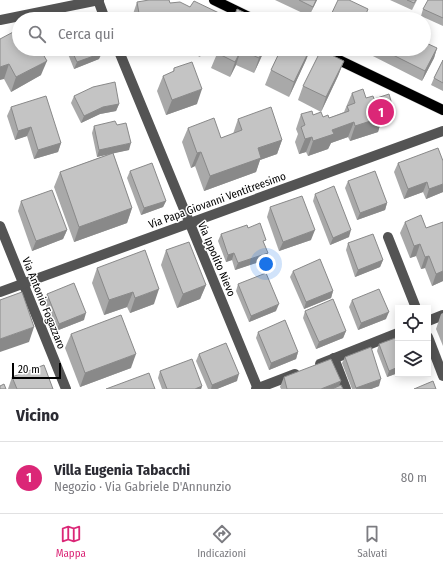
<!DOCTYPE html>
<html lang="it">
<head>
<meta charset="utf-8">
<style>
  body { margin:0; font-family:"Fira Sans Condensed",sans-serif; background:#f2f2f3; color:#2b2b33 }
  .controls { position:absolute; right:12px; bottom:12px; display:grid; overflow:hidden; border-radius:0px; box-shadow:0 2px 10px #0003 }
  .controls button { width:36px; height:36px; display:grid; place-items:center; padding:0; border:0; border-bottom:1px solid #e1e1e2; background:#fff; color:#2b2b33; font:20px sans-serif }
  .scale { position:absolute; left:12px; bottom:10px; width:49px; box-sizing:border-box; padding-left:4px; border:2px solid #000; border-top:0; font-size:11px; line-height:14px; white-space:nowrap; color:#000; -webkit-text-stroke:3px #fff; paint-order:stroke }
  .you { position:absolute; left:266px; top:264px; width:14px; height:14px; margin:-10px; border:3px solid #fff; border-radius:50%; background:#1a73e8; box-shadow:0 0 0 6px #1a73e833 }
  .badge { display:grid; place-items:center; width:26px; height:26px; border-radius:50%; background:#db2777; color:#fff; font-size:13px; font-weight:700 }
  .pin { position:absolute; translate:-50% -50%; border:2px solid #fff; box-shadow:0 1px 4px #0006 }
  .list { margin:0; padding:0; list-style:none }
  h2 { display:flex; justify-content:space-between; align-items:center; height:52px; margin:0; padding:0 16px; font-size:17px }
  h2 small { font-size:13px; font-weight:400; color:#7c7c81 }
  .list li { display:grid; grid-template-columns:26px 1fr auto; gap:12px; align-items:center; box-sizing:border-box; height:72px; padding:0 16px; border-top:1px solid #e1e1e2 }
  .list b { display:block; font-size:15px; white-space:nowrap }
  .list p { margin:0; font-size:13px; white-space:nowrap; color:#7c7c81 }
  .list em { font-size:13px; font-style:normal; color:#7c7c81 }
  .icon { flex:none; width:22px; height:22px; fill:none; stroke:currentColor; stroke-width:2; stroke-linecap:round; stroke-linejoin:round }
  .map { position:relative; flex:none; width:443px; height:389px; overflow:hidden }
  .search { position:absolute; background:#fff; box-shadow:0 2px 10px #0003; left:12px; right:12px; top:12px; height:44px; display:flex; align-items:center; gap:10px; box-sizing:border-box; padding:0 14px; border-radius:22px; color:#7c7c81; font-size:15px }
  .sheet { height:124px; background:#fff }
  nav { display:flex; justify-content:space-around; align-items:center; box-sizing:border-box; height:56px; border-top:1px solid #e1e1e2; background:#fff; font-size:11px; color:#7c7c81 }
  nav a { display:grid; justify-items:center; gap:2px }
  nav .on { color:#db2777 }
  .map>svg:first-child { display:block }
</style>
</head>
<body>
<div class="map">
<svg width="443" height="389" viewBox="0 0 443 389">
  <rect width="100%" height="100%" fill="#fff"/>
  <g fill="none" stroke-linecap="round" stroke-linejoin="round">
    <defs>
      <g id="major">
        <path d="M214,0L253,19"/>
        <path d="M316,49L443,110"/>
      </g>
    </defs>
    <use href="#major" stroke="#dbdbdb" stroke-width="11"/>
    <g stroke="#545454" stroke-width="10">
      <path d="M98,0L105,19"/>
      <path d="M0,20L99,0"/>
      <path d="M118,49L258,389"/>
      <path d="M0,226L66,389"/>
      <path d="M388,237L416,308"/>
      <path d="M0,292L443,131"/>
      <path d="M428,321L443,315"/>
      <path d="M428,337L443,376"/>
      <path d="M334,358L346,389"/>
      <path d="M320,364L398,333"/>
      <path d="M256,389L295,374"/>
    </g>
    <use href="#major" stroke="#000" stroke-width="10"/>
  </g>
  <g fill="#a9a9a9">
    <path d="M275,0H317L309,16Z"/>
    <path d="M390,0H417L412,10Z"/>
    <path d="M443,0V26L421,16L423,9Z"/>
    <path d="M137,2L170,3L217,19H132V17Z"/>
    <path d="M0,39L41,75L11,92L4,79Z"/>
    <path d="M437,48L434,58L422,81L363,51L364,49H424Z"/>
    <path d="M66,49H100L99,59L74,69Z"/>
    <path d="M183,49H204L200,57Z"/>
    <path d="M219,49H265L254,73L236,65L230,77L211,68Z"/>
    <path d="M281,49H311L306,60L289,97L265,85L271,70Z"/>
    <path d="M443,60V91L431,85L434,78Z"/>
    <path d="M344,61L338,76L321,112L298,100L303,86Z"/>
    <path d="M174,68L197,104L166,115L157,91L163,76L173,72Z"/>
    <path d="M352,93L366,98L374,99L388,123L380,125L378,132L350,141L348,137L331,143L328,149L308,156L306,152L299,154L295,142L298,134L296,129L301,114L313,115L329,118L344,112Z"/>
    <path d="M74,96L119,104L116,111L100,114L81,123L71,103Z"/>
    <path d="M11,107L61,143L58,152L34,159L27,136L15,140L7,116Z"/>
    <path d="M238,119L282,140L277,154L260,160L256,172L204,191L195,166L191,168L182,142L188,128L221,138L233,134Z"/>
    <path d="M94,126L129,150L113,153L132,208L127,223L74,242L54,187L60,172L112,153L97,157L92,133Z"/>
    <path d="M443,161V192L426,199L423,192L404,199L394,172L398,163Z"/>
    <path d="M130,171L166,201L163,207L141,215L127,178Z"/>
    <path d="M348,181L387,203L385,210L357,220L345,188Z"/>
    <path d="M315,194L349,237L330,245L313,201Z"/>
    <path d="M21,201L67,230L63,239L32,251L18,211Z"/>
    <path d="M270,207L311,240L279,251L267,217Z"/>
    <path d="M405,222L426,228L443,222V281L432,286L425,268L421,269L416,256L410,258L400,233Z"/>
    <path d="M248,228L264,243L265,260L235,270L232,260L226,262L218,241L221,234Z"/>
    <path d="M348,243L383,260L380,267L355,277L346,250Z"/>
    <path d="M166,250L206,285L200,299L177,308L161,265Z"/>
    <path d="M97,268L154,304L130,313L127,307L104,315L92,283Z"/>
    <path d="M293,271L333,291L331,298L304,309L290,277Z"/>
    <path d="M238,284L276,311L249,322L236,291Z"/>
    <path d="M47,294L84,320L56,331L44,301Z"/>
    <path d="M352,300L386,319L358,330L349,307Z"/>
    <path d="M305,311L346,331L343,338L316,349L303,318Z"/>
    <path d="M443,313V346L436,329L441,314Z"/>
    <path d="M258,332L298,352L296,359L269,370L256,338Z"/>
    <path d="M71,334L131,368L80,387L65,348Z"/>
    <path d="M379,344L398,373L387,377L377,351Z"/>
    <path d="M199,354L237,381L217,389H208L196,361Z"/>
    <path d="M345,357L379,386L371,389H352L342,363Z"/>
    <path d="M160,371L202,386L201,389H162L158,378Z"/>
    <path d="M12,377L53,389H8Z"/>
    <path d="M284,377L339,386L343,389H281L280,387Z"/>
  </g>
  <g fill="#898989">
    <path d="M316,0H317L309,16L313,7Z"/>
    <path d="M437,48L434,58L422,81L425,71Z"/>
    <path d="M264,49H265L254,73L259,58Z"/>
    <path d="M310,49L306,60L289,97L294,82Z"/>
    <path d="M241,50L236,65L230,77L235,62Z"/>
    <path d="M102,53L99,59L74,69L77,62Z"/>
    <path d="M47,61L41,75L11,92L16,77Z"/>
    <path d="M344,61L338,76L321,112L326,97Z"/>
    <path d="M9,64L4,79L0,80V67Z"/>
    <path d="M202,89L197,104L166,115L172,100Z"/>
    <path d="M119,104L116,111L100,114L81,123L84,116L103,107Z"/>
    <path d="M393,108L388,123L380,125L378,132L350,141L355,126L382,112Z"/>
    <path d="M354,122L348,137L331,143L328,149L308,156L313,141L332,130Z"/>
    <path d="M31,127L27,136L15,140L18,131Z"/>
    <path d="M312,137L306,152L299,154L305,139Z"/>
    <path d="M282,140L277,154L260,160L256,172L204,191L210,176L258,148Z"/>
    <path d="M61,143L58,152L34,159L38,150Z"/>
    <path d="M131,143L129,150L97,157L99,150Z"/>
    <path d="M201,152L195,166L191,168L197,153Z"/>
    <path d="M427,182L423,192L404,199L408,189Z"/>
    <path d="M443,184V192L426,199L429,189Z"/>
    <path d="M166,201L163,207L141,215L144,208Z"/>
    <path d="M387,203L385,210L357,220L360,213Z"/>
    <path d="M132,208L127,223L74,242L79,227Z"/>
    <path d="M67,230L63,239L32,251L36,241Z"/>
    <path d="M315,230L311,240L279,251L283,242Z"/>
    <path d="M351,230L349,237L330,245L333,238Z"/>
    <path d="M420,244L416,256L410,258L414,246Z"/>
    <path d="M234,253L232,260L226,262L228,255Z"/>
    <path d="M268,253L265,260L235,270L238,263Z"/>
    <path d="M429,256L425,268L421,269L425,257Z"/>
    <path d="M383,260L380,267L355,277L358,270Z"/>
    <path d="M443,271V281L432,286L436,274Z"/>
    <path d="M206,285L200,299L177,308L183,294Z"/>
    <path d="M159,289L154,304L130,313L135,298Z"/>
    <path d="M333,291L331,298L304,309L306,302Z"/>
    <path d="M133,292L127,307L104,315L109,300Z"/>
    <path d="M279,304L276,311L249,322L251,316Z"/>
    <path d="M389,312L386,319L358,330L361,323Z"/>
    <path d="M86,313L84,320L56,331L59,324Z"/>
    <path d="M34,327L29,342L0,352V339Z"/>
    <path d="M346,331L343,338L316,349L319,342Z"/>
    <path d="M298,352L296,359L269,370L271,363Z"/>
    <path d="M136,354L131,368L80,387L85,373Z"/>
    <path d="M398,367V373L387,377L389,371Z"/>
    <path d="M239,374L237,381L217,389H211L212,385Z"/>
    <path d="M381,379L379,386L371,389H356V388Z"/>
    <path d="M341,381L338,389H321Z"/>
    <path d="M202,386L201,389H195Z"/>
  </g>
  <g fill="#c4c4c4" stroke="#898989">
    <path d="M149,0H169L170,3L180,2L190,7L194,1L219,13L216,19H140L137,2Z"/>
    <path d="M299,0H316L313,7Z"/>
    <path d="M338,0H349L368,9L364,19H329Z"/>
    <path d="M407,0H416L414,3Z"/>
    <path d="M428,0H443V18L423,9Z"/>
    <path d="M237,9L258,19H233Z"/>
    <path d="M17,30L19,34V49H40L47,61L16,77L9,64L0,67V39Z"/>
    <path d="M424,42L437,48L425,71L381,49H424Z"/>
    <path d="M71,49H100L102,53L77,62Z"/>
    <path d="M219,49H264L259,58L241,50L235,62L217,53Z"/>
    <path d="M281,49H310L294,82L271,70Z"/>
    <path d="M321,50L344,61L326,97L303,86Z"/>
    <path d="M443,60V83L434,78Z"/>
    <path d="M192,62L202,89L172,100L163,76L174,71V68Z"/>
    <path d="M115,82L119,104L103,107L84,116L74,96L93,87Z"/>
    <path d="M363,89L366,98L373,96L374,99L389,94L393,108L382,112L383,117L355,126L354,122L332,130L334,134L313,141L312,137L305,139L301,127L305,125L301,114L312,111L313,115L321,112L323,117L328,115L329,118L349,111L347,106L355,103L352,93Z"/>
    <path d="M46,96L61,143L38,150L31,127L18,131L11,107Z"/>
    <path d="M271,107L282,140L258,148L261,158L210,176L201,152L197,153L188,128L214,118L221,138L242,130L238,119Z"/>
    <path d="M115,121L117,125L126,123L131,143L99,150L94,126Z"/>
    <path d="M438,148L443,161V184L429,189L427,182L408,189L398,163Z"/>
    <path d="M113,153L132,208L79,227L60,172Z"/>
    <path d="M152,163L166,201L144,208L130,171Z"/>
    <path d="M375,171L387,203L360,213L348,181Z"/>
    <path d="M334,186L351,230L333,238L315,194Z"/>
    <path d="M52,190L67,230L36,241L21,201Z"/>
    <path d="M302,196L315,230L283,242L270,207Z"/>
    <path d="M421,215L426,228L443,222V271L436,274L429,256L425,257L420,244L414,246L405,222Z"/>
    <path d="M260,223L266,240L263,241L268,253L238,263L234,253L228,255L221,234L247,225L248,228Z"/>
    <path d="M373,234L383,260L358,270L348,243Z"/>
    <path d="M189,242L206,285L183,294L166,250Z"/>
    <path d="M145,250L159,289L135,298L133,292L109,300L97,268Z"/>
    <path d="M320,259L333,291L306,302L293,271Z"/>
    <path d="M266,273L279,304L251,316L238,284Z"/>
    <path d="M74,283L86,313L59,324L47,294Z"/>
    <path d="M379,289L389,312L361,323L352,300Z"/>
    <path d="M22,292L34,327L0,339V300Z"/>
    <path d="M333,299L346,331L319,342L305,311Z"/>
    <path d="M121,315L136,354L85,373L71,334Z"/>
    <path d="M285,320L298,352L271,363L258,332Z"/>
    <path d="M398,337V367L389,371L379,344Z"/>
    <path d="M226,343L239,374L212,385L199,354Z"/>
    <path d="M371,347L381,379L356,388L345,357Z"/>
    <path d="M192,359L202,386L195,389H167L160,371Z"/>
    <path d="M331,359L341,381L321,389H287L284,377Z"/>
    <path d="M44,365L53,389H17L12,377Z"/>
    <path d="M149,373L155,389H106Z"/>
    <path d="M433,381L436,389H414Z"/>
    <path d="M4,384L6,389H0V386Z"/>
    <path d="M341,385L343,389H332Z"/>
  </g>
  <g text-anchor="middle" stroke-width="3" stroke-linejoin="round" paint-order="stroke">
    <g font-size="11" fill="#000" stroke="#fff">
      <text transform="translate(217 200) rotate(-20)" y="4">Via Papa Giovanni Ventitreesimo</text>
      <text transform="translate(217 259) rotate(67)" y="4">Via Ippolito Nievo</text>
      <text transform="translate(44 303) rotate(68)" y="4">Via Antonio Fogazzaro</text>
    </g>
  </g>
</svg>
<div class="controls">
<button><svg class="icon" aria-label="locate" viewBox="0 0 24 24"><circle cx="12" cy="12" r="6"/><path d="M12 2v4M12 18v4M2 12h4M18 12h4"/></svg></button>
<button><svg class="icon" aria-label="layers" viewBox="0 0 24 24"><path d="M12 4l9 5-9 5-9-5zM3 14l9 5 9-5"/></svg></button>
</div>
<div class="scale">20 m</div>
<div class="you"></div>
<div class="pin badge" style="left:381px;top:112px">1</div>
<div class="search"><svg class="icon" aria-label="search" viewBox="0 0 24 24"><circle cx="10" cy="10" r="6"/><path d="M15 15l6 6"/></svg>Cerca qui</div>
</div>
<section class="sheet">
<h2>Vicino<small></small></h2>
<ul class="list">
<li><span class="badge">1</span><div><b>Villa Eugenia Tabacchi</b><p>Negozio · Via Gabriele D'Annunzio</p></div><em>80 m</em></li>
</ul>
</section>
<nav>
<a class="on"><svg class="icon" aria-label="map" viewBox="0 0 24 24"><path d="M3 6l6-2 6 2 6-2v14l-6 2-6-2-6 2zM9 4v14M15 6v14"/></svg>Mappa</a>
<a><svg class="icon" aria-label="directions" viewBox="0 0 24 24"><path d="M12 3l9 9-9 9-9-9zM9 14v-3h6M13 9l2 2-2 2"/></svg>Indicazioni</a>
<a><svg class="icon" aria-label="saved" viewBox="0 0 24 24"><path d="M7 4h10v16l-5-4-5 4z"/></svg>Salvati</a>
</nav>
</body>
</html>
